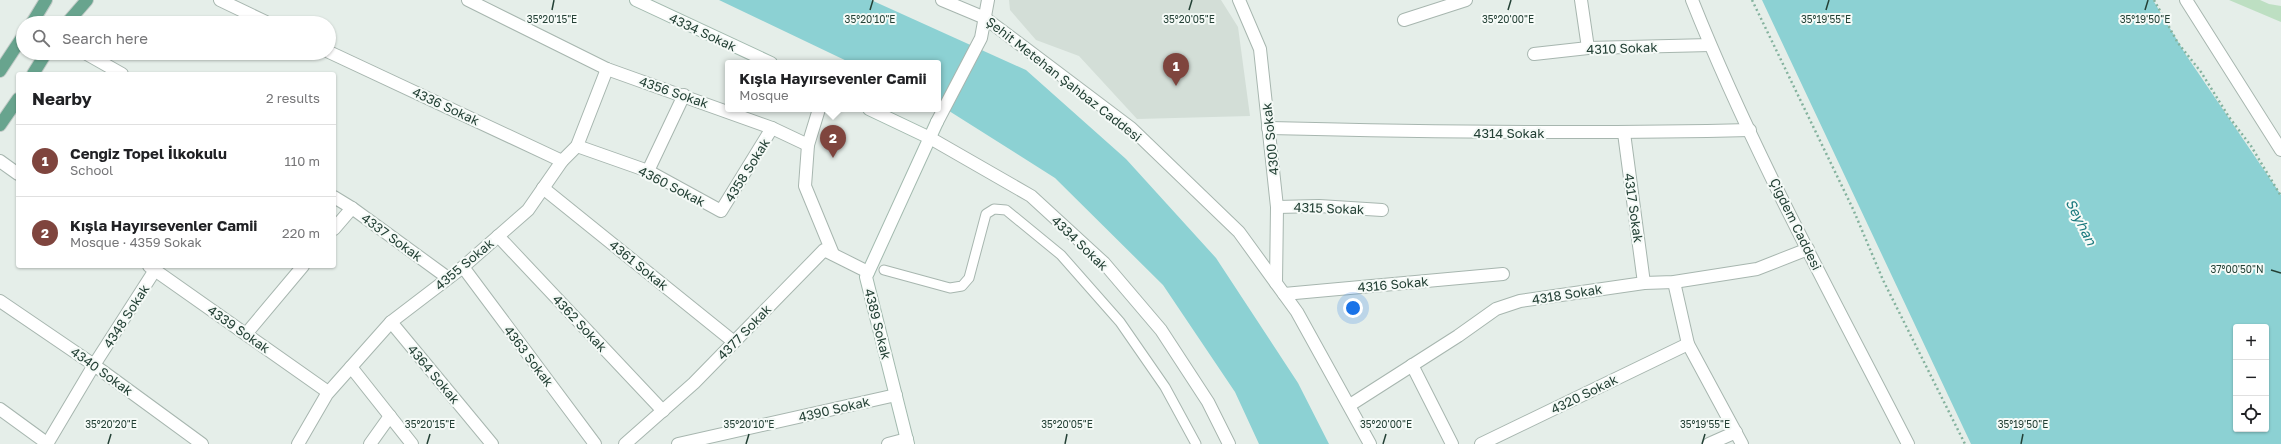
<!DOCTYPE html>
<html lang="en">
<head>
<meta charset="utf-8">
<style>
  body { margin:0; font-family:"Golos Text",sans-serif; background:#f2f2f2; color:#202124 }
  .controls { position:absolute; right:12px; bottom:12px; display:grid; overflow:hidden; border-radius:4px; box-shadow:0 1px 3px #0004 }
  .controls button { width:36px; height:36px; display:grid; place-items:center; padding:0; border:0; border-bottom:1px solid #e0e0e0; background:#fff; color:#202124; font:20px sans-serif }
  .you { position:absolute; left:1353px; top:308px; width:14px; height:14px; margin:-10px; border:3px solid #fff; border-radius:50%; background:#1a73e8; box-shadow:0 0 0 6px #1a73e833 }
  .badge { display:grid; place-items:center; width:26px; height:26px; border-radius:50%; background:#7f453e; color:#fff; font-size:13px; font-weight:700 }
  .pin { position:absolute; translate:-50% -33px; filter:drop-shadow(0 1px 2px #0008) }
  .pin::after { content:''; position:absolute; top:21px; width:14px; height:12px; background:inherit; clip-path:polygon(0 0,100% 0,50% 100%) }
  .popup { position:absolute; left:725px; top:60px; width:216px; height:52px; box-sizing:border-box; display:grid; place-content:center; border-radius:4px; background:#fff; filter:drop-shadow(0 1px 3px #0005); font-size:13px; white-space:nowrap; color:#757577 }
  .popup b { font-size:15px; color:#202124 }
  .popup::after { content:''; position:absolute; left:50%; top:100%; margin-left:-8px; border:8px solid transparent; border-top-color:#fff }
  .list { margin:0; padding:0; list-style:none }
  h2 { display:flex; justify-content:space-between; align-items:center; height:52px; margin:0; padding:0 16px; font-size:17px }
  h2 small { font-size:13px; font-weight:400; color:#757577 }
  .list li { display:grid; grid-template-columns:26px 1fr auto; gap:12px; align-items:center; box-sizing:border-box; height:72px; padding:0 16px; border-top:1px solid #e0e0e0 }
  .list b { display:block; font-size:15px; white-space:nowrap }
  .list p { margin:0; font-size:13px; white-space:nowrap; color:#757577 }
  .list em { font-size:13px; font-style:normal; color:#757577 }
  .icon { flex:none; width:22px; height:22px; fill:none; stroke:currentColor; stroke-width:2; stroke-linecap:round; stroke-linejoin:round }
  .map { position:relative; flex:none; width:2281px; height:444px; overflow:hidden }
  .search { position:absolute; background:#fff; box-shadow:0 1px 3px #0004; left:16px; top:16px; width:320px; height:44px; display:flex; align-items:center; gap:10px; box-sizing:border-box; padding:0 14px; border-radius:22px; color:#757577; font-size:15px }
  .panel { position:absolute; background:#fff; box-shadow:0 1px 3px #0004; left:16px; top:72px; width:320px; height:196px; border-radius:4px }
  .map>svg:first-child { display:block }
</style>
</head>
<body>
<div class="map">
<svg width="2281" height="444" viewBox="0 0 2281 444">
  <rect width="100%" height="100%" fill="#e5eee9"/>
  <path fill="#d3ded7" d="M1009,0H1221L1238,27L1250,116L1137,119L1079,56L1036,40L1010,10Z"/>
  <path fill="#bddfc2" d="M2229,0H2260L2269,4L2281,6V22Z"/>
  <g fill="#8cd1d3" fill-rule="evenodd">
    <path d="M719,0H871L1026,70L1126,159L1216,258L1298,383L1329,444H1259L1235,392L1163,285L1055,178L938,104V63H851Z"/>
    <path d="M1762,0H2153L2186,55L2281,195V444H1971ZM2236,327H2266V429H2236Z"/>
  </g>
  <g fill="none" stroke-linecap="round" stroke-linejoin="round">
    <defs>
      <path id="service" d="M884,270L950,288L962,286L969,278L986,214L994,209L1006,210L1061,255L1120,322L1165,387L1196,444"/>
      <g id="minor">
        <path d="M220,0L268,23"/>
        <path d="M468,0L607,69L772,128L808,145"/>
        <path d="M942,0L985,18L1131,128L1239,232L1297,312L1370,444"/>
        <path d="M1239,0L1260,49L1277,207L1276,283"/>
        <path d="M1581,0L1588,48"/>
        <path d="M2186,0L2281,150"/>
        <path d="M1404,20L1466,0"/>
        <path d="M329,52L562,161"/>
        <path d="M85,53L122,74"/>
        <path d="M1534,54L1588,48L1710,45"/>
        <path d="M819,109L808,145L805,186L833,254"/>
        <path d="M937,122L981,38L988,0"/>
        <path d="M1268,128C1429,132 1589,134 1750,130"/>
        <path d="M1624,133L1644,283"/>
        <path d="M930,138L1031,196L1104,263L1161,330L1208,402L1229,444"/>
        <path d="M577,146L648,171L721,211L772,128"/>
        <path d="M0,161L18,174"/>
        <path d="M648,171L684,95"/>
        <path d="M543,188L734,342"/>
        <path d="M334,197L352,208L448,278"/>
        <path d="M1277,207L1319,206L1382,210"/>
        <path d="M334,229L352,208"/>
        <path d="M498,236L663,411"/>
        <path d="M149,266L328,392"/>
        <path d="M463,267L595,444"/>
        <path d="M1674,282L1688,344L1742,444"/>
        <path d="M1284,294L1503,274"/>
        <path d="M0,301L94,365L202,444"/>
        <path d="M391,322L492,444"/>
        <path d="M246,334L303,266"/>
        <path d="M1412,365L1452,444"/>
        <path d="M351,367L412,444"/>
        <path d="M1350,405L1458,336L1496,309L1520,301L1644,283L1674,282L1757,269L1808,249"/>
        <path d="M0,409L48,444"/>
        <path d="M47,444L94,365L155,270"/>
        <path d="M298,444L327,394L391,322L463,267L528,210L562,161L577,146L607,69"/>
        <path d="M370,444L390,416"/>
        <path d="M625,444L694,383L824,250L868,272"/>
        <path d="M678,444L896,395"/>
        <path d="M888,444L907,439"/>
        <path d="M1481,444L1688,344"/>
        <path d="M1709,444L1736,432"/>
      </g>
      <path id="tertiary" d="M1692,0C1753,153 1833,298 1908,444"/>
      <g id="secondary">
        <path d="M636,0L771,63"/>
        <path d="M869,109L930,138"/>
        <path d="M908,444L866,277L937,122"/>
      </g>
      <g id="primary">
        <path d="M32,23L46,0"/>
        <path d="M67,23L87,0"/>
        <path d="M0,71L23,36"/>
        <path d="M33,74L46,53"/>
        <path d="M0,125L18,99"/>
      </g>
    </defs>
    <use href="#service" stroke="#a7b6af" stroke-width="11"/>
    <use href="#minor" stroke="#a7b6af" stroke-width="14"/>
    <use href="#tertiary" stroke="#a7b6af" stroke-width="14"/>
    <use href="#secondary" stroke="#a3baaf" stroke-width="14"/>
    <use href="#primary" stroke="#c1cac6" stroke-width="14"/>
    <g stroke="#84b29e" stroke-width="2.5" stroke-dasharray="2 3" stroke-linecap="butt">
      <path d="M1752,0L1853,209L1883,280L1965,444"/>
      <path d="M2154,0L2178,43L2201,72L2229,117L2251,146L2281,196"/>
    </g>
    <use href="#service" stroke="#fff" stroke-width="9"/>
    <use href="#minor" stroke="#fff" stroke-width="12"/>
    <use href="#tertiary" stroke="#fff" stroke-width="12"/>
    <use href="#secondary" stroke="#fff" stroke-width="12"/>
    <use href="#primary" stroke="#68a48e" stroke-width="12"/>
  </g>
  <path fill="none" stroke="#234035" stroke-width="1.5" d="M552,10L554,0M870,10L873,0M1189,10L1192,0M1508,10L1511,0M1826,10L1829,0M2145,10L2148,0M2271,270L2281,273M108,444L111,434M427,444L430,434M746,444L749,434M1065,444L1067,434M1383,444L1386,434M1702,444L1705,434M2021,444L2023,434"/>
  <g text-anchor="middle" stroke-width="4" stroke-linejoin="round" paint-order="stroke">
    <g font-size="13" fill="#234035" stroke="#f5faf7">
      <text transform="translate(703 32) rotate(25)" y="5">4334 Sokak</text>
      <text transform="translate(1622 48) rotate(-2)" y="5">4310 Sokak</text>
      <text transform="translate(1064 79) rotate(38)" y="5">Şehit Metehan Şahbaz Caddesi</text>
      <text transform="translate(674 92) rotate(19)" y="5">4356 Sokak</text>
      <text transform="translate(446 106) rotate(25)" y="5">4336 Sokak</text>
      <text x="1509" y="138">4314 Sokak</text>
      <text transform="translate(1270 139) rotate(-96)" y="5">4300 Sokak</text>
      <text transform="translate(747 170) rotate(-58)" y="5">4358 Sokak</text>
      <text transform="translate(672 186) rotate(27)" y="5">4360 Sokak</text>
      <text transform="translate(1329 208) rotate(2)" y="5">4315 Sokak</text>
      <text transform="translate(1634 208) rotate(82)" y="5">4317 Sokak</text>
      <text transform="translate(1796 224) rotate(64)" y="5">Çiğdem Caddesi</text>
      <text transform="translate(392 237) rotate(36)" y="5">4337 Sokak</text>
      <text transform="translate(1080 243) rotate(44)" y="5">4334 Sokak</text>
      <text transform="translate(464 264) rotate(-40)" y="5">4355 Sokak</text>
      <text transform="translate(639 265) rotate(39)" y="5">4361 Sokak</text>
      <text transform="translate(1393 284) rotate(-5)" y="5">4316 Sokak</text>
      <text transform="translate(1567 294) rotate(-9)" y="5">4318 Sokak</text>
      <text transform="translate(126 316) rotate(-57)" y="5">4348 Sokak</text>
      <text transform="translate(580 323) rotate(47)" y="5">4362 Sokak</text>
      <text transform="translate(878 324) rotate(76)" y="5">4389 Sokak</text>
      <text transform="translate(239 329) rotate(35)" y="5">4339 Sokak</text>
      <text transform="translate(744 332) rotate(-46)" y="5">4377 Sokak</text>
      <text transform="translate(529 356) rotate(53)" y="5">4363 Sokak</text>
      <text transform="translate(102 371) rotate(36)" y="5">4340 Sokak</text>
      <text transform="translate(434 374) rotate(50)" y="5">4364 Sokak</text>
      <text transform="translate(1584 394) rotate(-26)" y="5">4320 Sokak</text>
      <text transform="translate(834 409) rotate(-13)" y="5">4390 Sokak</text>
    </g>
    <g font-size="14" font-style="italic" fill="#1b797e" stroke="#f5faf7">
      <text transform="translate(2081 222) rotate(63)" y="5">Seyhan</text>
    </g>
  </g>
  <g font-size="10" text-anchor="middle" fill="#234035" stroke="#f5faf7" stroke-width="4" stroke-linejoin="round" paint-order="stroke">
    <text x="552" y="23">35°20'15"E</text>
    <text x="870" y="23">35°20'10"E</text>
    <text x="1189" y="23">35°20'05"E</text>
    <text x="1508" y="23">35°20'00"E</text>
    <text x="1826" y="23">35°19'55"E</text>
    <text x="2145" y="23">35°19'50"E</text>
    <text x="2237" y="273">37°00'50"N</text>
    <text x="111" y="428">35°20'20"E</text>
    <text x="430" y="428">35°20'15"E</text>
    <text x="749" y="428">35°20'10"E</text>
    <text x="1067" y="428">35°20'05"E</text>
    <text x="1386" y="428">35°20'00"E</text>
    <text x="2023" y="428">35°19'50"E</text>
    <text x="1705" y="428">35°19'55"E</text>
  </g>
</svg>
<div class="controls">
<button>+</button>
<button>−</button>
<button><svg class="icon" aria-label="locate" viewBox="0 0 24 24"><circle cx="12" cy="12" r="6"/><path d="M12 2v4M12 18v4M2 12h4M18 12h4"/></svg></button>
</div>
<div class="you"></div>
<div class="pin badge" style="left:1176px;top:86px">1</div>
<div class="pin badge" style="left:833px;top:158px">2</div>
<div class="popup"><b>Kışla Hayırsevenler Camii</b>Mosque</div>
<div class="search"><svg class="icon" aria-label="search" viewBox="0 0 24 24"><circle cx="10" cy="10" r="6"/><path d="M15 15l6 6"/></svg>Search here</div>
<section class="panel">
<h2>Nearby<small>2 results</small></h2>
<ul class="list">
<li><span class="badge">1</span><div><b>Cengiz Topel İlkokulu</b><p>School</p></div><em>110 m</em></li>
<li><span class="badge">2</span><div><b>Kışla Hayırsevenler Camii</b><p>Mosque · 4359 Sokak</p></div><em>220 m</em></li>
</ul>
</section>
</div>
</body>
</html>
